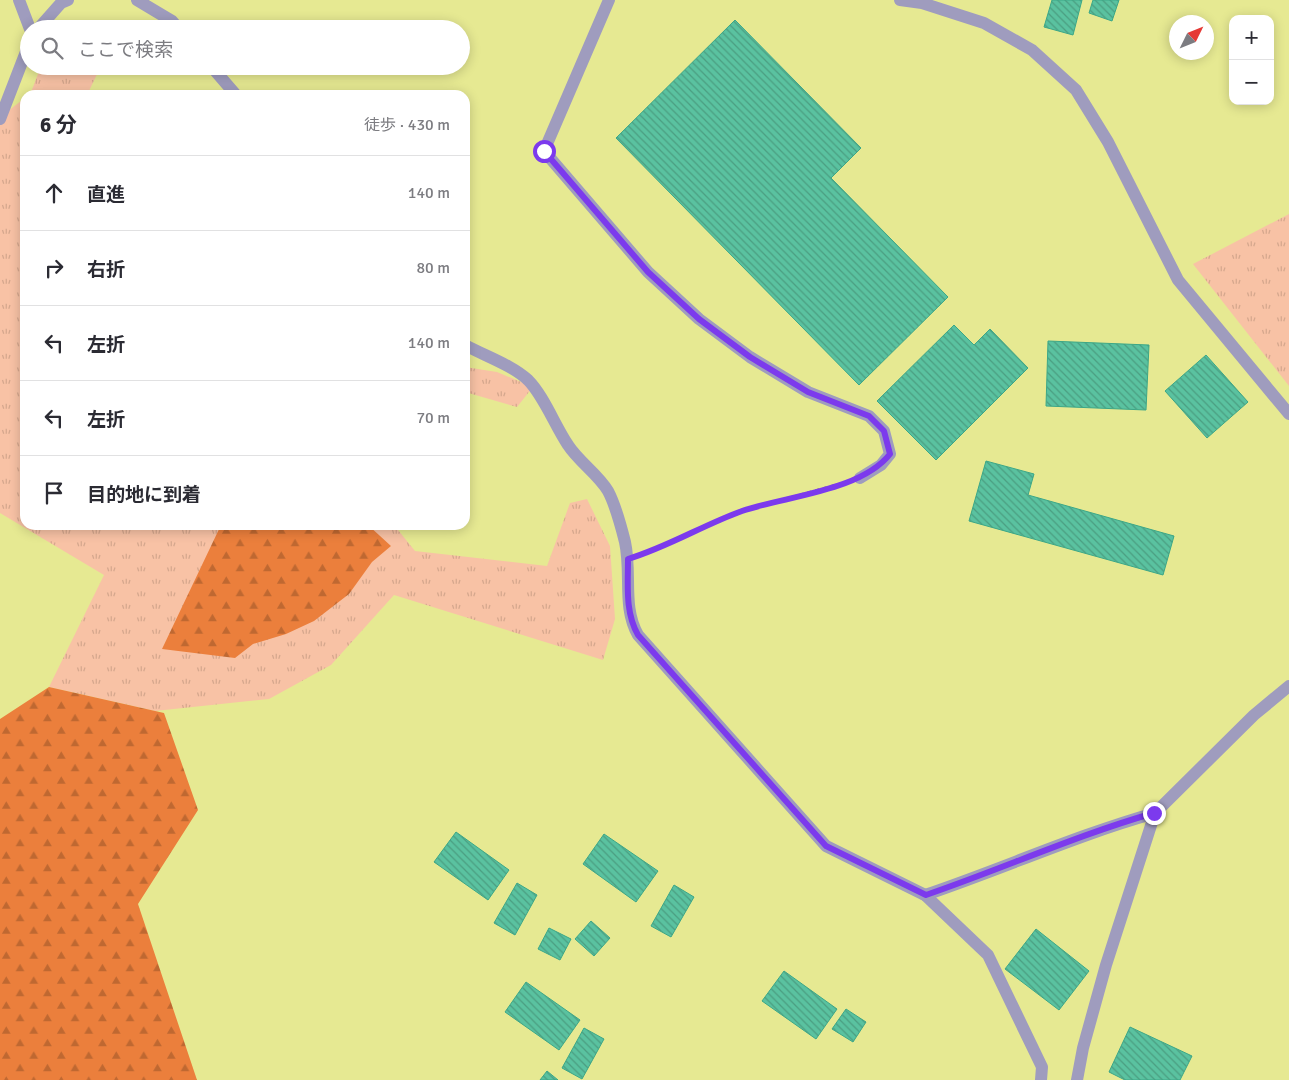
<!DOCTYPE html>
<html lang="ja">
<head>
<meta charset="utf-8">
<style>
  body { margin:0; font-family:Signika,"Noto Sans JP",sans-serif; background:#f2f2f3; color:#2b2b33 }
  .controls { position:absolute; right:15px; top:15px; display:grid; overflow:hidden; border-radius:10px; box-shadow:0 2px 12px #0003 }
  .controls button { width:45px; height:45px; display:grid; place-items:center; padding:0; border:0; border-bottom:1px solid #e1e1e2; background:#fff; color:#2b2b33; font:25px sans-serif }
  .compass { position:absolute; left:1169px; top:15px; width:45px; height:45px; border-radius:50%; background:#fff; box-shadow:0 2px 12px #0003; rotate:47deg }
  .stop { position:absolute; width:15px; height:15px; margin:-11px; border:4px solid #7c3aed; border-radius:50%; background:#fff }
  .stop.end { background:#7c3aed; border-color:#fff; box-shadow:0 1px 5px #0008 }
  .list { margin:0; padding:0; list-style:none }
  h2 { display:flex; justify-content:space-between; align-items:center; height:65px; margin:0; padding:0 20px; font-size:21px }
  h2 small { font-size:16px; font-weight:400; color:#7c7c81 }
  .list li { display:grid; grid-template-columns:32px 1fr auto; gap:15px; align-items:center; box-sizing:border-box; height:75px; padding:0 20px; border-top:1px solid #e1e1e2 }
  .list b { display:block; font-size:19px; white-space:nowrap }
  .list em { font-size:16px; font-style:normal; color:#7c7c81 }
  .icon { flex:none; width:28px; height:28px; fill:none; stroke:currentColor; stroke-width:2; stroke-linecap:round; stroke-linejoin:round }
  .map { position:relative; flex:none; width:1289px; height:1080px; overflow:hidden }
  .search { position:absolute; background:#fff; box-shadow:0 2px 12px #0003; left:20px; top:20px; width:450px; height:55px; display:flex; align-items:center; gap:12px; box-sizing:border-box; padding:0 18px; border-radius:28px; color:#7c7c81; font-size:19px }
  .panel { position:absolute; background:#fff; box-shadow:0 2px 12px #0003; left:20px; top:90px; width:450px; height:440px; border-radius:15px }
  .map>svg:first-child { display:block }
</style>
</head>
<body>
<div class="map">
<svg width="1289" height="1080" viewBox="0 0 1289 1080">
  <defs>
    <pattern id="grass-tufts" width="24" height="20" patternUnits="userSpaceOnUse" patternTransform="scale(1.25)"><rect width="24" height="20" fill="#f8c2a5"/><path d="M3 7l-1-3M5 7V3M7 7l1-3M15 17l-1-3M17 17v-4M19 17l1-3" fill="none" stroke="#d5a78d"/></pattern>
    <pattern id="forest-firs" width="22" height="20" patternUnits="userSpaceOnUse" patternTransform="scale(1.25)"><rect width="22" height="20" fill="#eb7f3c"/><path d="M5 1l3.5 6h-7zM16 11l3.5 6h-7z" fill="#bf6831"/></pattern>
    <pattern id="building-back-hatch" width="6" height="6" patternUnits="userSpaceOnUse" patternTransform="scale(1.25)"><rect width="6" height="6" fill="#5ac2a0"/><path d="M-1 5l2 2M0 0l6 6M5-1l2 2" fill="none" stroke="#4b9e81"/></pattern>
  </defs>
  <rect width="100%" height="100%" fill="#e6e992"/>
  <g fill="url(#grass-tufts)">
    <path d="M56,22L89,29H54Z"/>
    <path d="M41,66H101L87,95H30Z"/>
    <path d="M25,98V525H394L415,551L547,566L570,503L587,499L610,546L615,619L603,660L394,595L331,665L269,699L155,711L49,687L104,575L0,513V117Z"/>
    <path d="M1289,214V386L1193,264Z"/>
    <path d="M465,367L497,372L533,387L517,407L465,392Z"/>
  </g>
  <g fill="url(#forest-firs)">
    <path d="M221,525H368L391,546L372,562L349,594L314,621L286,634L253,644L235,658L162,649Z"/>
    <path d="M49,687L164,713L198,810L138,904L197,1080H0V719Z"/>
  </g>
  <g fill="url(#building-back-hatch)" stroke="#3ca787">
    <path d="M1052,0H1082L1073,35L1044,27Z"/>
    <path d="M1093,0H1119L1112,21L1089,13Z"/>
    <path d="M735,20L861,148L831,178L948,297L859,385L616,138Z"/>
    <path d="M954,325L974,345L990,329L1028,368L936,460L877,401Z"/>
    <path d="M1048,341L1149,345L1146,410L1046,406Z"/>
    <path d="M1206,355L1248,402L1207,438L1165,391Z"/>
    <path d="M986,461L1034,474L1028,495L1174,536L1163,575L969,521Z"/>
    <path d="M456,832L509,870L488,900L434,862Z"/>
    <path d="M604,834L658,871L636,902L583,864Z"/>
    <path d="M517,883L537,895L515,935L494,923Z"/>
    <path d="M674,885L694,897L671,937L651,926Z"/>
    <path d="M591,921L610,938L594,956L575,939Z"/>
    <path d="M549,928L571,939L560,960L538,949Z"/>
    <path d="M1036,929L1089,971L1059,1010L1005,969Z"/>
    <path d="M784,971L837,1009L816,1039L762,1001Z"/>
    <path d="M526,982L580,1020L559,1050L505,1012Z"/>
    <path d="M846,1009L866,1022L853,1042L832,1029Z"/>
    <path d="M1130,1027L1192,1056L1180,1080H1125L1109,1072Z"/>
    <path d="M584,1028L604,1039L582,1079L562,1068Z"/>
    <path d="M547,1071L558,1080H540Z"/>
  </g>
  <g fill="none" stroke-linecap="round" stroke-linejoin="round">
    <path stroke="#838448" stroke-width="3" stroke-dasharray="4 4" stroke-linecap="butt" d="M643,554L742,511L844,483"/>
    <g stroke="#9f9cbe" stroke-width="12">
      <path d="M19,0L30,29"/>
      <path d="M137,0L172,21L179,29"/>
      <path d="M609,0L544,151L648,272L699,319L750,357L808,392L869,416L884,431L890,454L881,465L860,478"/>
      <path d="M900,0L922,3L984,23L1032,50L1076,90L1108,142L1178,280L1289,414"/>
      <path d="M38,29L61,3L68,0"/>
      <path d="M211,66L236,95"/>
      <path d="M0,119L29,44"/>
      <path d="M465,345C485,356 512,365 528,380C544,396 555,426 568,445C579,462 598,474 608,491C616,506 621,526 625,542C632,574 622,607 638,635L826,846L925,895L988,955L1042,1067L1041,1080"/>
      <path d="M925,895C1002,869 1077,835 1155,813"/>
    </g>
    <path stroke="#9f9cbe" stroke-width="12" d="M1077,1080L1083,1048L1106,965L1155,813L1254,715L1289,686"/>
  </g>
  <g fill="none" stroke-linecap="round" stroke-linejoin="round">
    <path stroke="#7c3aed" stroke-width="6" d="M544,151L648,272L699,319L750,357L808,392L869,416L884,431L890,454C861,491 786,496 742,511C703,525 668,547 628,559C628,586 625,612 638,635L826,846L926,895C1002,869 1077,835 1154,813"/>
  </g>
</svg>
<div class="controls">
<button>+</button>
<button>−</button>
</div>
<svg class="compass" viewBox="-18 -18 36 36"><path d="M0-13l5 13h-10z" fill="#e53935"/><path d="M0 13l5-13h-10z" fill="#7c7c81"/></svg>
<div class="stop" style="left:544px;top:151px"></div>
<div class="stop end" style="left:1154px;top:813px"></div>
<div class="search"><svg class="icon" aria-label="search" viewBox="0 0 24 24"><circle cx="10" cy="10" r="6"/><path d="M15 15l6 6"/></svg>ここで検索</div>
<section class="panel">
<h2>6 分<small>徒歩 · 430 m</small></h2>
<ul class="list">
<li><svg class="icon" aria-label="ahead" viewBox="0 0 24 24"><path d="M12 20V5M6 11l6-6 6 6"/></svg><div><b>直進</b></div><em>140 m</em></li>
<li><svg class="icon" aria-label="right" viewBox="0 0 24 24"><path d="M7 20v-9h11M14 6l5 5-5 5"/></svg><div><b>右折</b></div><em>80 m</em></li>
<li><svg class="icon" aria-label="left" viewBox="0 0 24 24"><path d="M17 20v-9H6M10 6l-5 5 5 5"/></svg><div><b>左折</b></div><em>140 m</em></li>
<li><svg class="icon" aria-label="left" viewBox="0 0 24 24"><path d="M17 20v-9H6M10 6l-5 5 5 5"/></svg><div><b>左折</b></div><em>70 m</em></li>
<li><svg class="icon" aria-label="arrive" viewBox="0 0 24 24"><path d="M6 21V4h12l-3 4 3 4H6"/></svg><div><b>目的地に到着</b></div></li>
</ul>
</section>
</div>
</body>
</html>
